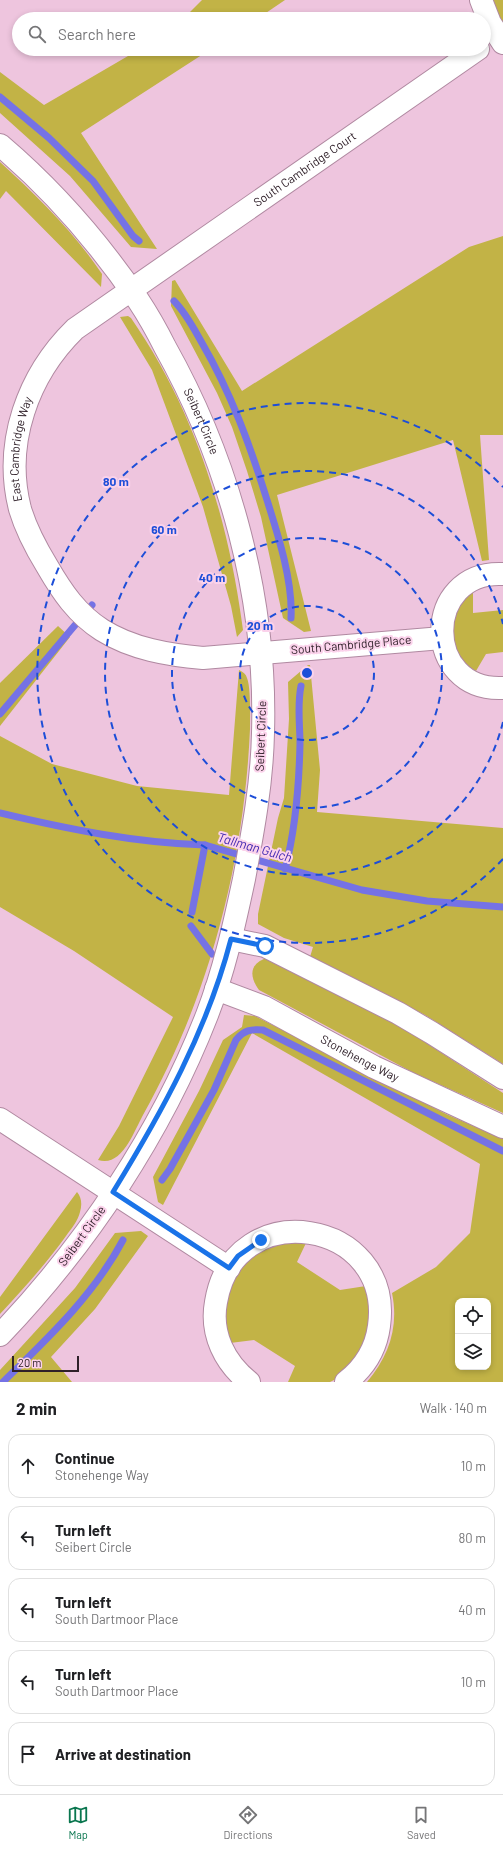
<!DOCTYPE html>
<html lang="en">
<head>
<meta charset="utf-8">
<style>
  body { margin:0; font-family:Barlow,sans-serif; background:#f2f2f2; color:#202124 }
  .controls { position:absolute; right:12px; bottom:12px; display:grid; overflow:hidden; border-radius:8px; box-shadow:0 2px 6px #0003 }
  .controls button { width:36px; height:36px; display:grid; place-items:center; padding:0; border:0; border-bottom:1px solid #e0e0e0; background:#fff; color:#202124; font:20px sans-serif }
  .scale { position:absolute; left:12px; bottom:10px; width:67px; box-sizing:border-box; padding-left:4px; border:2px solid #2f2029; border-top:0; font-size:11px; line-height:14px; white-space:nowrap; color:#2f2029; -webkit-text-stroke:3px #fbd2eb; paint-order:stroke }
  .stop { position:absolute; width:12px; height:12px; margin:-9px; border:3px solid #1a73e8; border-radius:50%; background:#fff }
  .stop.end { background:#1a73e8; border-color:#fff; box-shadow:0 1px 4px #0008 }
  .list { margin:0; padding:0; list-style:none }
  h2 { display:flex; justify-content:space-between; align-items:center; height:52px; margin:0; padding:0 16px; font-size:17px }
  h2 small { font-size:13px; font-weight:400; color:#757577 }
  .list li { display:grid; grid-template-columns:26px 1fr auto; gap:12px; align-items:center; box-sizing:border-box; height:64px; margin:0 8px 8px; padding:0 8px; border:1px solid #e0e0e0; border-radius:12px }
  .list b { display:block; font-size:15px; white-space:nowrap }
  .list p { margin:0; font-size:13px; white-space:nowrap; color:#757577 }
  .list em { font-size:13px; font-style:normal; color:#757577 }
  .icon { flex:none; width:22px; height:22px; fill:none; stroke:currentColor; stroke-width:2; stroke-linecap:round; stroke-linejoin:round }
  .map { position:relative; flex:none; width:503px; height:1382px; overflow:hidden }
  .search { position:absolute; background:#fff; box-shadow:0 2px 6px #0003; left:12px; right:12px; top:12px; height:44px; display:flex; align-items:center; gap:10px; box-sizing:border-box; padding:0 14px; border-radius:22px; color:#757577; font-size:15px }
  .sheet { height:412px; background:#fff }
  nav { display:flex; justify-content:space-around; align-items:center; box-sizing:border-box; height:56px; border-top:1px solid #e0e0e0; background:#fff; font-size:11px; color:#757577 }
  nav a { display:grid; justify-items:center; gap:2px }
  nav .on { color:#0a764f }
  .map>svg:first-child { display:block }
</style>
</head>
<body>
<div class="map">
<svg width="503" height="1382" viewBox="0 0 503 1382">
  <rect width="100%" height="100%" fill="#eec5de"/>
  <g fill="#c2b346" fill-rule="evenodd">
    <path d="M202,0H285L257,19H183Z"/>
    <path d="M491,0H503V28Z"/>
    <path d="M140,49H211L81,133L157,249L131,247L70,176L0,113V72L44,105Z"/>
    <path d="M0,162C37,196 74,232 102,274L101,287L6,191L0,199Z"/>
    <path d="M503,236V435H480L489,560L482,561L453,440L277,495L311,631L304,632L283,618L261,517L247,471L232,427L217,393L171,306L172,281L175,280L242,391L469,247Z"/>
    <path d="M128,316L131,318C194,409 227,514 242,623L243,630L237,637L231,606L203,507L152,370L120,317Z"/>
    <path d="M473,592V613L503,610V652L486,654L476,671L464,664L454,652L451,619L457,605Z"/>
    <path d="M58,626L70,637L0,726V683Z"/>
    <path d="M308,665H310L320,770L317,812L503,828V1064L425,1015L310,957L313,947L284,938L258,924V914L278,818L284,798L289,719L288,682Z"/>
    <path d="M239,670C243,672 246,674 247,678C251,687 250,719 250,729C244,864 209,997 143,1115C134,1131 122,1168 98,1160L119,1126L173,1017L74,951L0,907V736L52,764L137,786L229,795Z"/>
    <path d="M270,957L408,1031L503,1093V1113L414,1073L259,990C248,975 250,962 270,957Z"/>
    <path d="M244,1015L255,1016L446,1114L503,1139V1382H367C389,1356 399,1327 392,1293L436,1267L470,1233L480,1164L252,1033L163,1205L158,1202L153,1177L199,1091L223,1040L242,1027ZM458,1301H488V1367H458Z"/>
    <path d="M77,1192C82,1198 82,1205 80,1212C78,1221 71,1229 66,1236C46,1264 23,1289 0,1314V1297Z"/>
    <path d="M141,1231L148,1236L95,1309L51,1357L72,1382H0V1370L75,1288L115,1233Z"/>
    <path d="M276,1243H306L297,1262L340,1290L366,1286L371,1322L362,1352L338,1378L330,1382H288L295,1366L254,1340L230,1343L223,1322L228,1289L247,1260Z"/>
  </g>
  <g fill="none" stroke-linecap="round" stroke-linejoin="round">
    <g stroke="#7572e5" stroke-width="7">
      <path d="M0,97L49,138L93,181L133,236L139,241"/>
      <path d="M174,301C186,313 194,329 202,343C231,393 250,445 267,500C278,535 293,581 291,618"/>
      <path d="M0,714L92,605"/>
      <path d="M0,813C67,829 136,843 205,845L362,890L427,901L503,907"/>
      <path d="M285,869C296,828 299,786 300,744C300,725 297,705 301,686"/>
      <path d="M192,912L205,845"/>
      <path d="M191,926L212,954"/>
      <path d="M162,1180L170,1169L214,1090L236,1040C244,1030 251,1029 263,1030L503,1151"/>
      <path d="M3,1382C47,1339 94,1295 123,1240"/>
    </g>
    <defs>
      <g id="street">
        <path d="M481,0L490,23L503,43"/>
        <path d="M503,574C422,570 422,692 503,688"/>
        <path id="s1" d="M442,638L203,658C169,655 132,649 102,630C77,614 62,592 47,566C36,548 26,529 20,509C3,443 28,375 75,329L478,49"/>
        <path d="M0,1119L229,1268"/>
        <path d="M249,1382C225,1363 210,1334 216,1302C234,1193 394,1219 379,1326C376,1349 364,1368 346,1382"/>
      </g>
      <g id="secondary">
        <path id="s2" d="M0,145C53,190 99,243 138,300C148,315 157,331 165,347C230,463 267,600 263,733C262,783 253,831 244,879C234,926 224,971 207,1015C161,1133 87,1244 0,1335"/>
        <path d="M231,939L265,946L398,1013L432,1033L503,1078"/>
        <path id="s3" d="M216,989L264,1007L374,1067L503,1127"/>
      </g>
    </defs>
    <use href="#street" stroke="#b089a1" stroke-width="24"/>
    <use href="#secondary" stroke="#b089a1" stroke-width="24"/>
    <use href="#street" stroke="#fff" stroke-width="22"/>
    <use href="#secondary" stroke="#fff" stroke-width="22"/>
  </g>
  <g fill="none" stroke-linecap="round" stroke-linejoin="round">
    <path stroke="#1a73e8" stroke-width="5" d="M261,1240L238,1256L229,1268L113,1192C162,1112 207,1031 231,939L265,946"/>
  </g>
  <g fill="none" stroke="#1d4ed8" stroke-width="2" stroke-dasharray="7 5">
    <circle cx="307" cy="673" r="67"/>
    <circle cx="307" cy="673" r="135"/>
    <path d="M503 722A202 202 0 1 1 503 624"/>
    <path d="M503 859A270 270 0 1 1 503 487"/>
  </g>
  <g text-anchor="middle" stroke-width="4" stroke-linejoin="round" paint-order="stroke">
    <g font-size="12" fill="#2f2029" stroke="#fbd2eb">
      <text dy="4" stroke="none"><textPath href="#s1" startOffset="971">South Cambridge Court</textPath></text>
      <text dy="4" stroke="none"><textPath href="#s2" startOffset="345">Seibert Circle</textPath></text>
      <text dy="4" stroke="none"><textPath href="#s1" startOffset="555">East Cambridge Way</textPath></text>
      <text transform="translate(351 645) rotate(-5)" y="4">South Cambridge Place</text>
      <text transform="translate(261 736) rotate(-88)" y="4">Seibert Circle</text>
      <text dy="4" stroke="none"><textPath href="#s3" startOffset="160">Stonehenge Way</textPath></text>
      <text transform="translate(82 1236) rotate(-54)" y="4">Seibert Circle</text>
    </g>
    <g font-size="13" font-style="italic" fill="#4229b1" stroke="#fbd2eb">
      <text transform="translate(255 847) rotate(16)" y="5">Tallman Gulch</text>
    </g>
  </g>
  <circle cx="307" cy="673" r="6" fill="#1d4ed8" stroke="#fbd2eb" stroke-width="2"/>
  <g font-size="12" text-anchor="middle" font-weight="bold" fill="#1d4ed8" stroke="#fbd2eb" stroke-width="4" stroke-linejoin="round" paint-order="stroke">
    <text x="116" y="486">80 m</text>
    <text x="164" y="534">60 m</text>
    <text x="212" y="582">40 m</text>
    <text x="260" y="630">20 m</text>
  </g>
</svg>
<div class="controls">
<button><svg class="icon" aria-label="locate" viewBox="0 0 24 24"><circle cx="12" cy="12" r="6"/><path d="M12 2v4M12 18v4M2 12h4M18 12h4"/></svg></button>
<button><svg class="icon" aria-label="layers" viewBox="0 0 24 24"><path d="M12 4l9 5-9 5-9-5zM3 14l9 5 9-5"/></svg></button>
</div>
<div class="scale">20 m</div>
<div class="stop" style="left:265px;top:946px"></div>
<div class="stop end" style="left:261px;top:1240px"></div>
<div class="search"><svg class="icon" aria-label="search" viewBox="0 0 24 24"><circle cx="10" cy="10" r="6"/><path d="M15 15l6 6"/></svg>Search here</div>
</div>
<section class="sheet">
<h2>2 min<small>Walk · 140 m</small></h2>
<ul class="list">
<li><svg class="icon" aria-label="ahead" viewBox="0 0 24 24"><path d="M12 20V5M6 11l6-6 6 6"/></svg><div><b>Continue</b><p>Stonehenge Way</p></div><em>10 m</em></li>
<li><svg class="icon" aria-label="left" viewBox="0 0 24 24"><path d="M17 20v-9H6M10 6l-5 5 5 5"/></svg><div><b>Turn left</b><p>Seibert Circle</p></div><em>80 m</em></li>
<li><svg class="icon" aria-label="left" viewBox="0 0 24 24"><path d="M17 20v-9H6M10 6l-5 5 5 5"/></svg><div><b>Turn left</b><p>South Dartmoor Place</p></div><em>40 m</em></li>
<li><svg class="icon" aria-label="left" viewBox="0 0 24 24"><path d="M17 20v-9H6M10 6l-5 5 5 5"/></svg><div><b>Turn left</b><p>South Dartmoor Place</p></div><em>10 m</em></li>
<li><svg class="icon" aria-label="arrive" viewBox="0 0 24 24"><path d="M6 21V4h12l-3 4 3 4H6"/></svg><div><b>Arrive at destination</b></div></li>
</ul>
</section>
<nav>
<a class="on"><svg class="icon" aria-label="map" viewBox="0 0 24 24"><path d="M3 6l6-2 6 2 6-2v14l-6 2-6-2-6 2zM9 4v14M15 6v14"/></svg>Map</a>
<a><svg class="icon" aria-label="directions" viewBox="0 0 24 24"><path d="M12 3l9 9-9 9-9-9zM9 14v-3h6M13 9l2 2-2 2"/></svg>Directions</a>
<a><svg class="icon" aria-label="saved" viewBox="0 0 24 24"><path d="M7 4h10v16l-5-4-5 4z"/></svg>Saved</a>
</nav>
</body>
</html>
